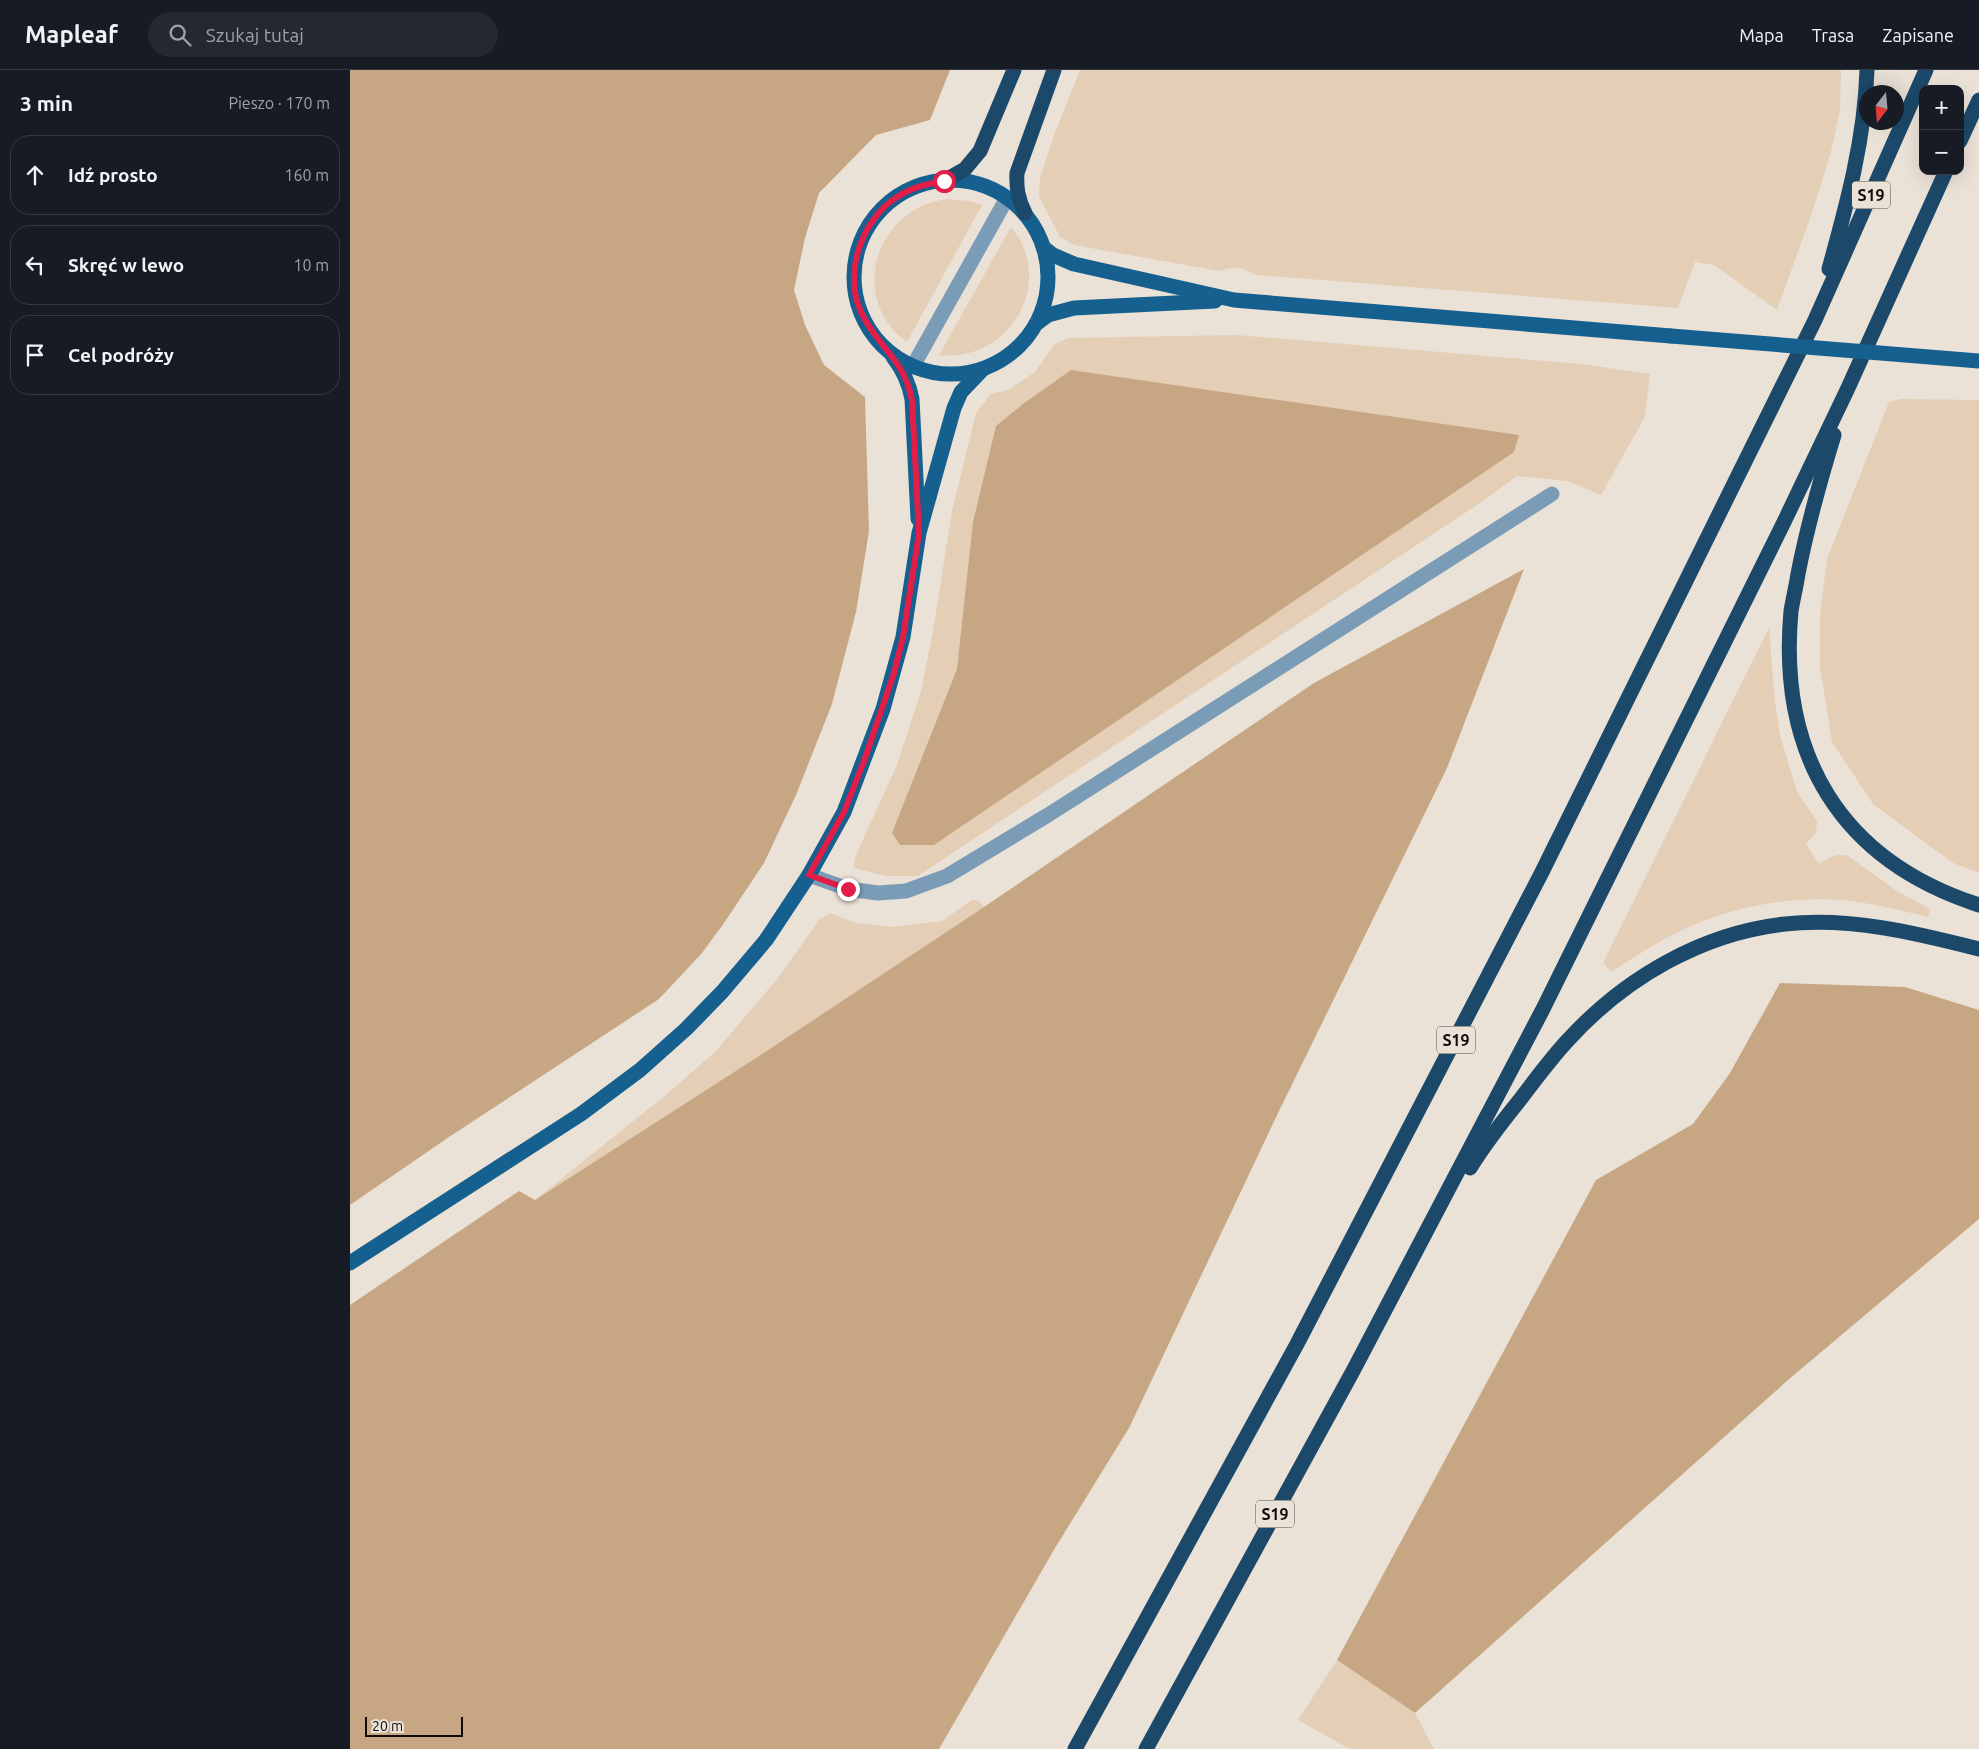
<!DOCTYPE html>
<html lang="pl">
<head>
<meta charset="utf-8">
<style>
  body { margin:0; font-family:Ubuntu,sans-serif; background:#242831; color:#f1f3f6 }
  .controls { position:absolute; right:15px; top:15px; display:grid; overflow:hidden; border-radius:10px; box-shadow:0 5px 20px #0002 }
  .controls button { width:45px; height:45px; display:grid; place-items:center; padding:0; border:0; border-bottom:1px solid #363941; background:#171b24; color:#f1f3f6; font:25px sans-serif }
  .compass { position:absolute; left:1509px; top:15px; width:45px; height:45px; border-radius:50%; background:#171b24; box-shadow:0 5px 20px #0002; rotate:196deg }
  .scale { position:absolute; left:15px; bottom:12px; width:98px; box-sizing:border-box; padding-left:5px; border:2px solid #0e0b08; border-top:0; font-size:14px; line-height:18px; white-space:nowrap; color:#0e0b08; -webkit-text-stroke:4px #eae1d7; paint-order:stroke }
  .stop { position:absolute; width:15px; height:15px; margin:-11px; border:4px solid #e11d48; border-radius:50%; background:#fff }
  .stop.end { background:#e11d48; border-color:#fff; box-shadow:0 1px 5px #0008 }
  .list { margin:0; padding:0; list-style:none }
  h2 { display:flex; justify-content:space-between; align-items:center; height:65px; margin:0; padding:0 20px; font-size:21px }
  h2 small { font-size:16px; font-weight:400; color:#9ea1a6 }
  .list li { display:grid; grid-template-columns:32px 1fr auto; gap:15px; align-items:center; box-sizing:border-box; height:80px; margin:0 10px 10px; padding:0 10px; border:1px solid #363941; border-radius:20px }
  .list b { display:block; font-size:19px; white-space:nowrap }
  .list em { font-size:16px; font-style:normal; color:#9ea1a6 }
  .icon { flex:none; width:28px; height:28px; fill:none; stroke:currentColor; stroke-width:2; stroke-linecap:round; stroke-linejoin:round }
  .map { position:relative; flex:none; width:1629px; height:1679px; overflow:hidden }
  header { display:flex; align-items:center; gap:30px; box-sizing:border-box; height:70px; padding:0 25px; background:#171b24; border-bottom:1px solid #363941 }
  header strong { font-size:24px }
  nav { display:flex; gap:28px; margin-inline-start:auto; font-size:18px }
  .search { width:350px; height:45px; background:#242831; display:flex; align-items:center; gap:12px; box-sizing:border-box; padding:0 18px; border-radius:28px; color:#9ea1a6; font-size:19px }
  main { display:flex }
  aside { flex:1; background:#171b24 }
  .map>svg:first-child { display:block }
</style>
</head>
<body>
<header>
<strong>Mapleaf</strong>
<div class="search"><svg class="icon" aria-label="search" viewBox="0 0 24 24"><circle cx="10" cy="10" r="6"/><path d="M15 15l6 6"/></svg>Szukaj tutaj</div>
<nav><a>Mapa</a><a>Trasa</a><a>Zapisane</a></nav>
</header>
<main>
<aside>
<h2>3 min<small>Pieszo · 170 m</small></h2>
<ul class="list">
<li><svg class="icon" aria-label="ahead" viewBox="0 0 24 24"><path d="M12 20V5M6 11l6-6 6 6"/></svg><div><b>Idź prosto</b></div><em>160 m</em></li>
<li><svg class="icon" aria-label="left" viewBox="0 0 24 24"><path d="M17 20v-9H6M10 6l-5 5 5 5"/></svg><div><b>Skręć w lewo</b></div><em>10 m</em></li>
<li><svg class="icon" aria-label="arrive" viewBox="0 0 24 24"><path d="M6 21V4h12l-3 4 3 4H6"/></svg><div><b>Cel podróży</b></div></li>
</ul>
</aside>
<div class="map">
<svg width="1629" height="1679" viewBox="0 0 1629 1679">
  <rect width="100%" height="100%" fill="#eae1d7"/>
  <g fill="#e5ceb6">
    <path d="M730,0H1491L1490,39L1481,82L1463,140L1427,240L1364,195L1345,192L1328,238L906,205C893,197 884,196 869,201L724,175L710,167L689,126L690,108L704,65Z"/>
    <path d="M598,129L620,131L632,135L557,272C550,266 543,261 538,253C503,203 539,135 598,129Z"/>
    <path d="M661,157C707,212 659,293 589,285Z"/>
    <path d="M886,265L1232,294L1300,304L1295,347L1251,425L1218,411L1167,406L1133,431L568,806H535L504,798L505,788L510,776L547,695L571,621L583,561L602,441L626,343L641,324L658,320L685,302L704,275L718,268Z"/>
    <path d="M1551,329L1629,330V803L1603,793L1523,734L1482,672L1470,597V545L1477,489L1539,332Z"/>
    <path d="M1419,558L1425,633L1430,665L1447,722L1467,751L1466,763L1456,774L1469,794C1479,788 1485,783 1498,786L1547,821L1580,839L1578,847C1550,840 1521,833 1492,830C1441,826 1384,836 1337,858C1310,870 1286,886 1261,902L1253,893Z"/>
    <path d="M622,830L629,831L634,837L409,986L185,1130L317,1024L365,982L428,908L469,850L480,843L506,853L544,857L592,851Z"/>
    <path d="M987,1590L1065,1643L1084,1679H1000L948,1650Z"/>
  </g>
  <g fill="#c7a783">
    <path d="M0,0H600L580,50L526,65L469,123L455,168L444,220L455,255L474,295L515,327L519,461L506,542L482,634L446,725L414,793L374,853L352,883L309,929L99,1067L0,1135Z"/>
    <path d="M721,300L1169,365L1164,382L584,775H550L542,763L607,599L623,452L646,356L673,334Z"/>
    <path d="M1174,499L1097,698L929,1041L779,1358L705,1478L589,1679H0V1235L169,1121L185,1130L409,986L634,837L964,613Z"/>
    <path d="M1430,913L1555,917L1629,940V1149L1438,1310L1065,1643L987,1590L1246,1110L1343,1054L1380,1003Z"/>
  </g>
  <g fill="none" stroke-linecap="round" stroke-linejoin="round">
    <g stroke="#7b9cb7" stroke-width="15">
      <path d="M563,296L657,128"/>
      <path d="M459,805L498,819L528,823L556,821L597,806L698,745L1202,424"/>
    </g>
    <g stroke="#15608f" stroke-width="15">
      <circle cx="601" cy="207" r="97"/>
      <path d="M693,177L703,185L724,194L884,230L1321,266"/>
      <path d="M686,254L698,245L724,238L865,231"/>
      <path d="M543,287C553,300 559,313 562,329L568,449"/>
      <path d="M0,1193L231,1044L290,1000L336,959L372,922L416,870L459,805L494,742L533,639L553,567L569,463L604,338L611,322L633,299"/>
    </g>
    <g stroke="#1c4969" stroke-width="15">
      <path d="M1610,71L1629,30"/>
      <path d="M594,111L615,99L630,81L664,0"/>
      <path d="M675,143C668,129 666,118 667,103L704,0"/>
      <path d="M1479,199C1497,134 1515,68 1517,0"/>
      <path d="M1484,365C1470,411 1457,457 1448,504C1446,517 1443,529 1441,541C1428,685 1490,790 1629,835"/>
      <path d="M1120,1098C1135,1074 1152,1052 1169,1031C1185,1010 1201,988 1219,969C1275,908 1352,863 1435,854C1501,847 1566,863 1629,879"/>
      <path d="M725,1679L947,1274L1192,802L1465,250L1576,0"/>
      <path d="M796,1679L1003,1301L1193,939L1434,452L1498,318L1596,101"/>
    </g>
    <path stroke="#15608f" stroke-width="15" d="M1321,266L1629,291"/>
  </g>
  <g fill="none" stroke-linecap="round" stroke-linejoin="round">
    <path stroke="#e11d48" stroke-width="6" d="M498,819L459,805L494,742L514,691L544,603L553,567L569,463L562,330C554,288 527,277 511,242C493,202 512,150 547,127C562,117 577,114 594,111"/>
  </g>
  <g text-anchor="middle" stroke-width="4" stroke-linejoin="round" paint-order="stroke">
    <g fill="#eae1d7" stroke="#504b46" stroke-width="1">
      <rect x="1502" y="111.5" width="38" height="27" rx="4"/>
      <rect x="1087" y="956.5" width="38" height="27" rx="4"/>
      <rect x="906" y="1430.5" width="38" height="27" rx="4"/>
    </g>
    <g font-size="16" font-weight="bold" fill="#0e0b08">
      <text x="1521" y="131">S19</text>
      <text x="1106" y="976">S19</text>
      <text x="925" y="1450">S19</text>
    </g>
  </g>
</svg>
<div class="controls">
<button>+</button>
<button>−</button>
</div>
<svg class="compass" viewBox="-18 -18 36 36"><path d="M0-13l5 13h-10z" fill="#e53935"/><path d="M0 13l5-13h-10z" fill="#9ea1a6"/></svg>
<div class="scale">20 m</div>
<div class="stop" style="left:594px;top:111px"></div>
<div class="stop end" style="left:498px;top:819px"></div>
</div>
</main>
</body>
</html>
